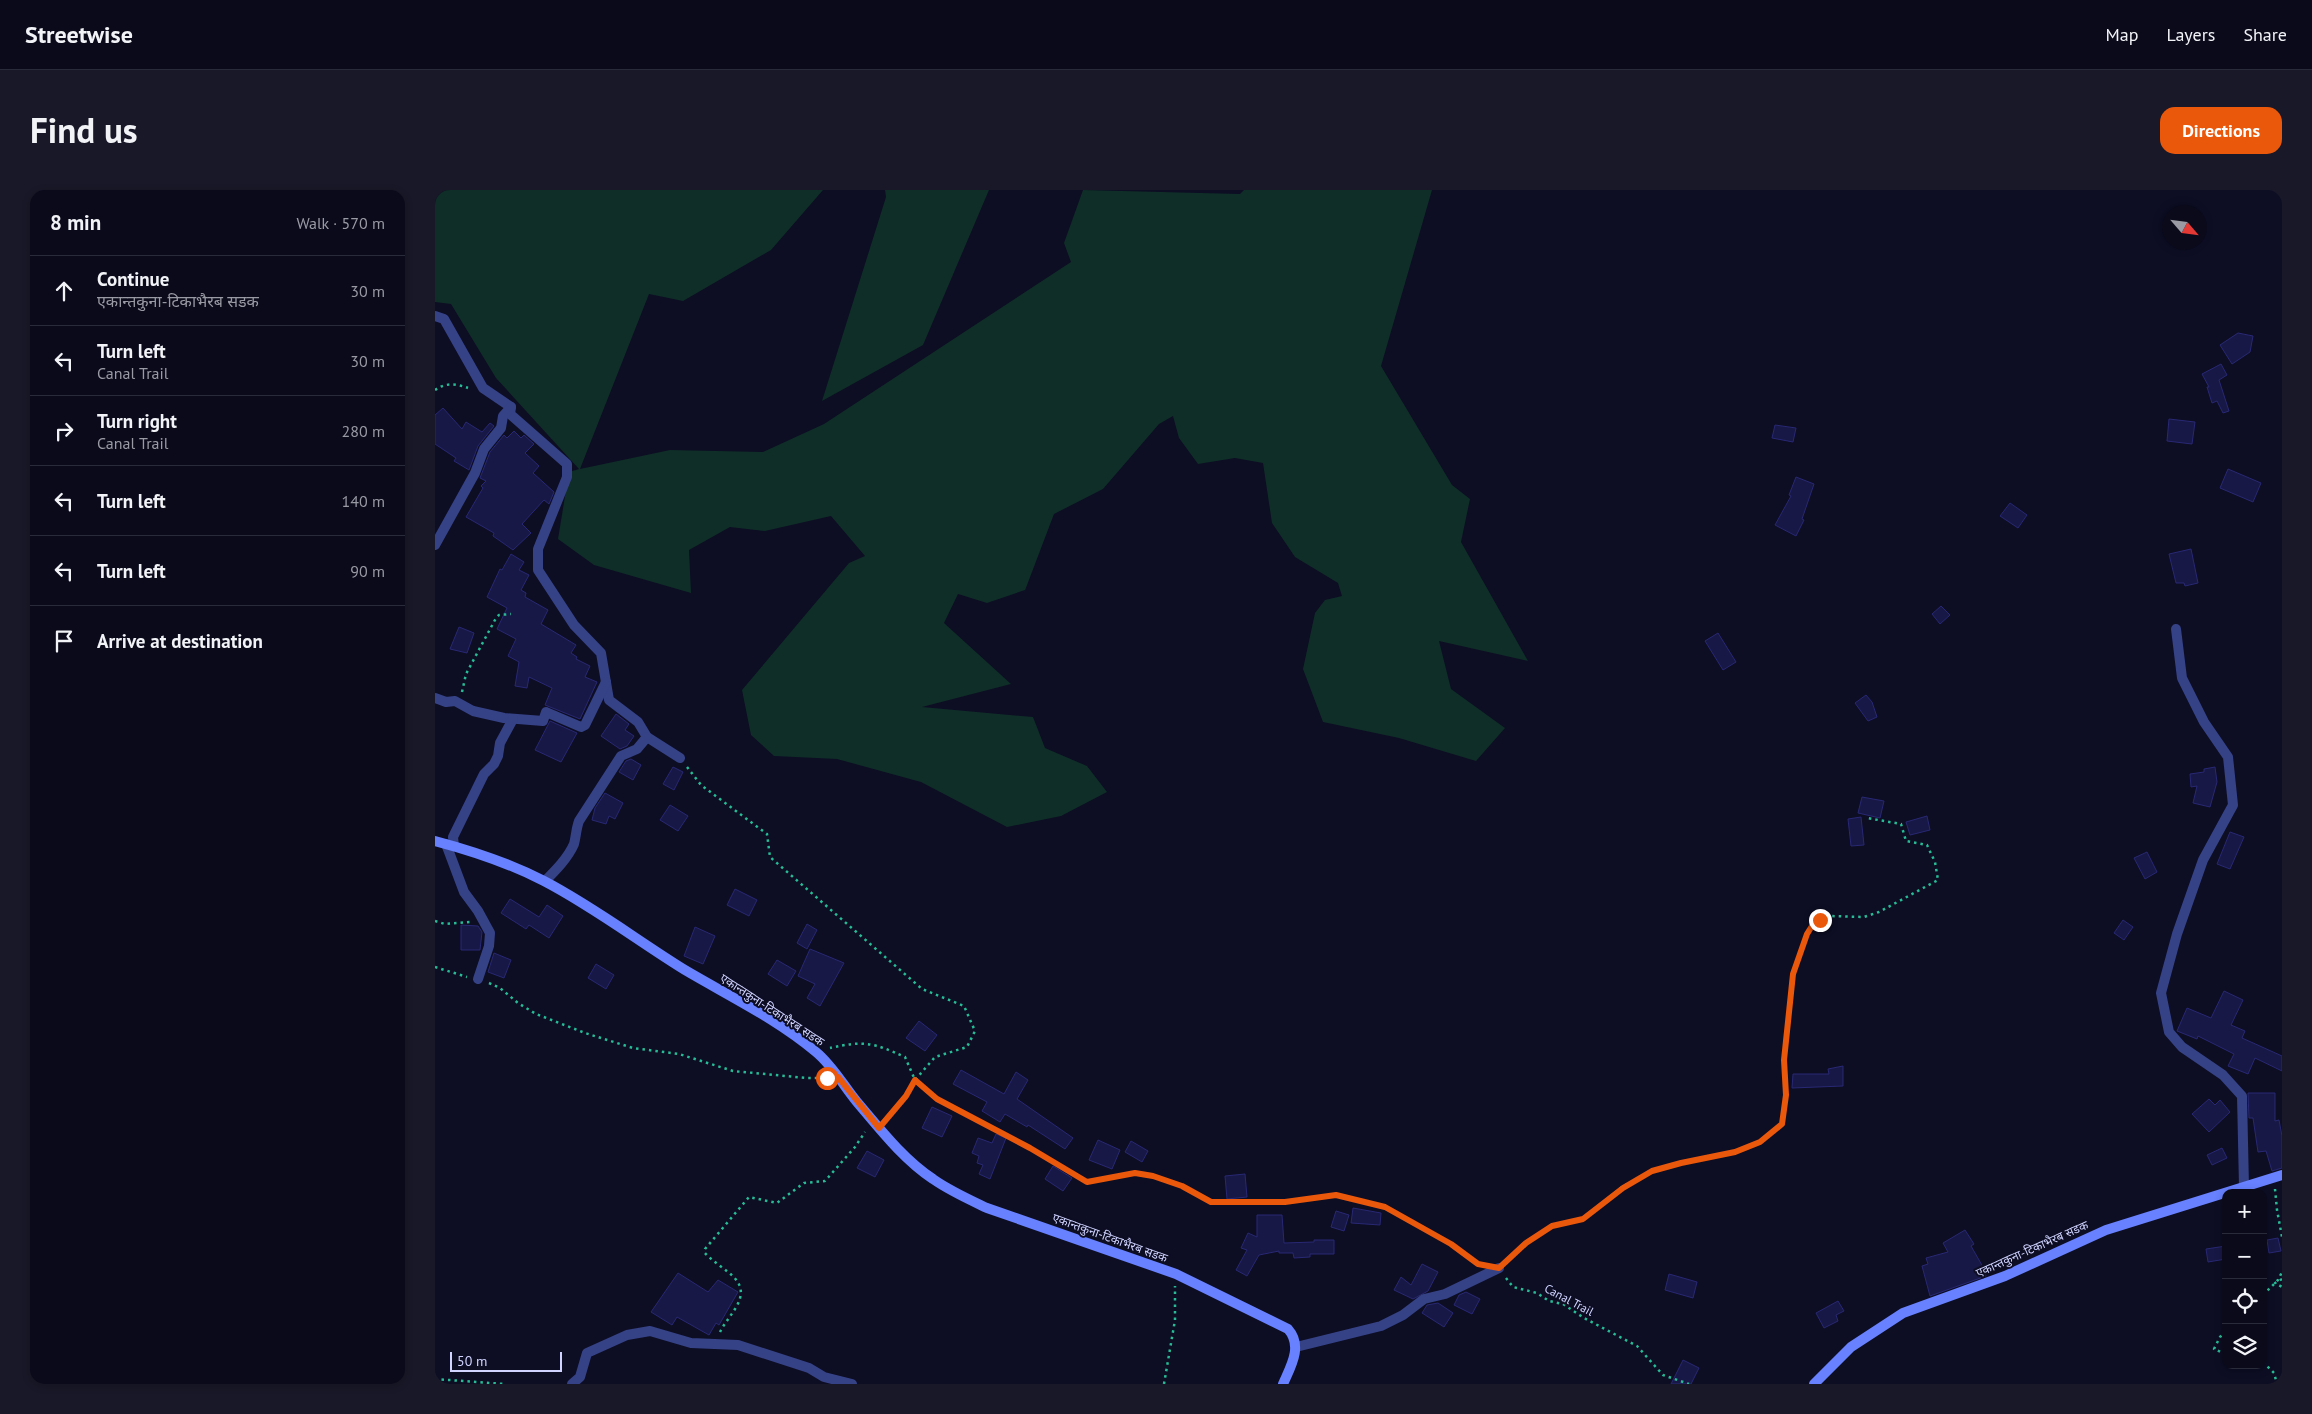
<!DOCTYPE html>
<html lang="en">
<head>
<meta charset="utf-8">
<style>
  body { margin:0; font-family:"PT Sans","Noto Sans Devanagari",sans-serif; background:#181828; color:#f1f3f6 }
  .controls { position:absolute; right:15px; bottom:15px; display:grid; overflow:hidden; border-radius:10px; box-shadow:0 2px 8px #0003 }
  .controls button { width:45px; height:45px; display:grid; place-items:center; padding:0; border:0; border-bottom:1px solid #2a2b3a; background:#0a0a1b; color:#f1f3f6; font:25px sans-serif }
  .compass { position:absolute; left:1727px; top:15px; width:45px; height:45px; border-radius:50%; background:#0a0a1b; box-shadow:0 2px 8px #0003; rotate:118deg }
  .scale { position:absolute; left:15px; bottom:12px; width:112px; box-sizing:border-box; padding-left:5px; border:2px solid #d0d4ff; border-top:0; font-size:14px; line-height:18px; white-space:nowrap; color:#d0d4ff; -webkit-text-stroke:4px #0d0d24; paint-order:stroke }
  .stop { position:absolute; width:15px; height:15px; margin:-11px; border:4px solid #ea580c; border-radius:50%; background:#fff }
  .stop.end { background:#ea580c; border-color:#fff; box-shadow:0 1px 5px #0008 }
  .list { margin:0; padding:0; list-style:none }
  h2 { display:flex; justify-content:space-between; align-items:center; height:65px; margin:0; padding:0 20px; font-size:21px }
  h2 small { font-size:16px; font-weight:400; color:#999aa3 }
  .list li { display:grid; grid-template-columns:32px 1fr auto; gap:15px; align-items:center; box-sizing:border-box; height:70px; padding:0 20px; border-top:1px solid #2a2b3a }
  .list b { display:block; font-size:19px; white-space:nowrap }
  .list p { margin:0; font-size:16px; white-space:nowrap; color:#999aa3 }
  .list em { font-size:16px; font-style:normal; color:#999aa3 }
  .icon { flex:none; width:28px; height:28px; fill:none; stroke:currentColor; stroke-width:2; stroke-linecap:round; stroke-linejoin:round }
  .map { position:relative; flex:none; width:1847px; height:1194px; overflow:hidden; border-radius:15px }
  header { display:flex; align-items:center; gap:30px; box-sizing:border-box; height:70px; padding:0 25px; background:#0a0a1b; border-bottom:1px solid #2a2b3a }
  header strong { font-size:24px }
  nav { display:flex; gap:28px; margin-inline-start:auto; font-size:18px }
  .intro { display:flex; align-items:center; justify-content:space-between; box-sizing:border-box; height:120px; padding:0 30px }
  h1 { margin:0; font-size:35px }
  .button { padding:12px 22px; border-radius:15px; background:#ea580c; color:#fff; font-size:18px; font-weight:700 }
  main { display:flex; gap:30px; padding:0 30px }
  aside { flex:1; background:#0a0a1b; border-radius:15px; box-shadow:0 2px 8px #0003 }
  .map>svg:first-child { display:block }
</style>
</head>
<body>
<header>
<strong>Streetwise</strong>
<nav><a>Map</a><a>Layers</a><a>Share</a></nav>
</header>
<div class="intro"><h1>Find us</h1><a class="button">Directions</a></div>
<main>
<aside>
<h2>8 min<small>Walk · 570 m</small></h2>
<ul class="list">
<li><svg class="icon" aria-label="ahead" viewBox="0 0 24 24"><path d="M12 20V5M6 11l6-6 6 6"/></svg><div><b>Continue</b><p>एकान्तकुना-टिकाभैरब सडक</p></div><em>30 m</em></li>
<li><svg class="icon" aria-label="left" viewBox="0 0 24 24"><path d="M17 20v-9H6M10 6l-5 5 5 5"/></svg><div><b>Turn left</b><p>Canal Trail</p></div><em>30 m</em></li>
<li><svg class="icon" aria-label="right" viewBox="0 0 24 24"><path d="M7 20v-9h11M14 6l5 5-5 5"/></svg><div><b>Turn right</b><p>Canal Trail</p></div><em>280 m</em></li>
<li><svg class="icon" aria-label="left" viewBox="0 0 24 24"><path d="M17 20v-9H6M10 6l-5 5 5 5"/></svg><div><b>Turn left</b></div><em>140 m</em></li>
<li><svg class="icon" aria-label="left" viewBox="0 0 24 24"><path d="M17 20v-9H6M10 6l-5 5 5 5"/></svg><div><b>Turn left</b></div><em>90 m</em></li>
<li><svg class="icon" aria-label="arrive" viewBox="0 0 24 24"><path d="M6 21V4h12l-3 4 3 4H6"/></svg><div><b>Arrive at destination</b></div></li>
</ul>
</aside>
<div class="map">
<svg width="1847" height="1194" viewBox="0 0 1847 1194">
  <rect width="100%" height="100%" fill="#0d0d24"/>
  <g fill="#0f2e27">
    <path d="M0,0H388L336,60L248,111L214,104L145,279L235,260L328,262L389,234L636,72L629,53L648,0L805,4L809,0H997L946,176L1017,295L1035,309L1026,352L1093,471L1004,451L1016,499L1070,538L1041,571L964,548L888,532L868,479L880,423L890,410L907,406L903,393L860,367L837,333L828,273L800,268L763,274L744,248L738,226L724,234L668,299L619,324L589,403L590,400L552,413L523,404L509,433L576,494L487,517L598,527L610,558L652,576L672,602L626,626L572,637L486,592L402,569L339,566L316,545L307,500L414,373L430,366L396,326L330,341L295,337L254,360L256,403L159,375L123,349L134,282L144,279L61,188L16,114L0,112Z"/>
    <path d="M450,0H554L488,155L387,211L451,7Z"/>
  </g>
  <g fill="#181846" stroke="#282874">
    <path d="M1803,143L1818,146L1815,162L1797,174L1785,155Z"/>
    <path d="M1786,174L1792,185L1784,190L1794,221L1788,223L1782,211L1777,213L1772,197H1774L1767,184Z"/>
    <path d="M8,218L27,239L31,232L47,242L55,233L59,236L43,256L34,280L19,271L21,268L0,254V225Z"/>
    <path d="M1734,229L1760,232L1757,254L1732,251Z"/>
    <path d="M1340,235L1361,238L1358,252L1337,248Z"/>
    <path d="M79,241L86,248L89,245L99,254L90,263L104,276L98,283L119,302L114,314L109,310L87,334L96,343L78,360L58,346L59,343L31,327L48,298L46,296L51,291L45,288L55,262L69,245L72,248Z"/>
    <path d="M1793,279L1826,293L1818,312L1785,298Z"/>
    <path d="M1361,287L1379,294L1367,329L1369,330L1361,346L1340,335L1356,306L1354,305Z"/>
    <path d="M1575,313L1592,325L1583,338L1565,326Z"/>
    <path d="M1756,359L1763,393L1750,396L1749,393H1741L1734,364Z"/>
    <path d="M76,364L89,372L84,380L94,385L86,400L91,403L90,407L113,420L106,434L141,455L136,463L142,467L141,469L155,476L150,487L162,492L145,529L110,515L117,498L94,487L92,498L80,496L84,472L73,466L81,449L62,439L72,418L52,407L65,379L67,380Z"/>
    <path d="M1506,416L1515,425L1505,434L1497,424Z"/>
    <path d="M24,437L39,443L32,463L15,459Z"/>
    <path d="M1283,443L1301,472L1288,480L1270,451Z"/>
    <path d="M1431,505L1437,512L1442,527L1433,531L1420,513Z"/>
    <path d="M181,524L194,534L190,540L199,546L192,556L185,559L166,546Z"/>
    <path d="M115,531L142,543L126,572L100,560Z"/>
    <path d="M196,569L206,575L198,590L184,582L191,571Z"/>
    <path d="M238,577L248,582L239,600L228,594Z"/>
    <path d="M1780,577L1782,592L1775,617L1758,613L1762,596L1756,597L1755,584L1769,582V579Z"/>
    <path d="M170,603L188,613L180,629L174,626L171,634L157,630L160,618Z"/>
    <path d="M1427,607L1449,611L1445,628L1423,623Z"/>
    <path d="M235,615L253,626L243,641L225,630Z"/>
    <path d="M1492,626L1495,640L1475,645L1471,632Z"/>
    <path d="M1426,627L1429,655L1416,656L1413,629Z"/>
    <path d="M1795,642L1809,647L1795,679L1782,674Z"/>
    <path d="M1712,662L1722,682L1710,689L1699,668Z"/>
    <path d="M300,699L322,710L314,726L292,715Z"/>
    <path d="M75,709L104,727L112,715L128,726L114,748L94,735L91,739L66,723Z"/>
    <path d="M1688,730L1698,737L1689,750L1679,743Z"/>
    <path d="M372,734L382,740L372,759L362,753Z"/>
    <path d="M26,735L43,736L47,742L45,760H26Z"/>
    <path d="M260,737L280,746L268,774L249,766Z"/>
    <path d="M375,759L409,773L385,816L372,808L380,794L363,786Z"/>
    <path d="M59,763L76,770L69,788L53,782Z"/>
    <path d="M342,770L361,781L352,796L333,784Z"/>
    <path d="M161,774L179,785L171,799L153,788Z"/>
    <path d="M1789,801L1808,810L1796,835L1810,841L1807,848L1847,866V881L1820,868L1813,884L1793,876L1799,864L1763,846L1762,849L1742,841L1752,818L1776,828Z"/>
    <path d="M484,831L502,845L490,861L471,848Z"/>
    <path d="M1408,876V896L1357,898L1358,884H1394L1393,879Z"/>
    <path d="M526,880L569,904L581,882L593,890L582,909L638,948L630,959L593,935L592,937L570,924L565,932L547,921L552,912L518,894Z"/>
    <path d="M1813,903H1840V931L1844,930L1847,946V978L1837,981L1831,961L1823,962L1818,928H1814Z"/>
    <path d="M1774,909L1780,915L1785,910L1795,922L1774,942L1757,924Z"/>
    <path d="M497,917L517,926L507,947L487,938Z"/>
    <path d="M561,944L571,948L555,989L544,984L548,975L542,973L544,966L537,963L543,948L557,953Z"/>
    <path d="M663,950L685,960L677,979L654,970Z"/>
    <path d="M696,951L713,961L707,972L690,962Z"/>
    <path d="M1787,958L1792,968L1777,975L1772,965Z"/>
    <path d="M432,961L449,970L440,987L422,978Z"/>
    <path d="M618,976L637,988L628,1001L610,989Z"/>
    <path d="M810,984L812,1007L792,1009L790,986Z"/>
    <path d="M918,1018L946,1023L945,1035L916,1033Z"/>
    <path d="M901,1021L914,1025L909,1041L896,1037Z"/>
    <path d="M822,1025H847L849,1053L879,1052V1050H899V1064H875V1067L859,1068L858,1063H844V1061L824,1065L812,1086L801,1080L812,1060L806,1058L813,1043L822,1047Z"/>
    <path d="M1530,1040L1539,1054L1536,1056L1548,1077L1551,1086L1495,1106L1487,1076L1493,1074L1491,1068L1513,1062L1508,1053Z"/>
    <path d="M1843,1048L1846,1061L1834,1063L1832,1050Z"/>
    <path d="M1791,1056V1069L1773,1072L1771,1059Z"/>
    <path d="M987,1074L1003,1082L993,1101L978,1109L959,1100L966,1087L976,1095Z"/>
    <path d="M243,1083L273,1102L283,1090L303,1102L284,1135L281,1133L274,1145L242,1127L237,1135L216,1122Z"/>
    <path d="M1234,1084L1262,1092L1258,1108L1230,1100Z"/>
    <path d="M1031,1102L1045,1109L1037,1124L1019,1115L1024,1105Z"/>
    <path d="M1403,1111L1409,1121L1401,1125L1403,1131L1389,1138L1381,1123Z"/>
    <path d="M1003,1113L1018,1123L1009,1137L987,1123L992,1115Z"/>
    <path d="M1248,1170L1264,1178L1256,1194H1236Z"/>
  </g>
  <g fill="none" stroke-linecap="round" stroke-linejoin="round">
    <g stroke="#27bc95" stroke-width="2.5" stroke-dasharray="2.5 4" stroke-linecap="butt">
      <path d="M0,200C11,192 22,194 33,198"/>
      <path d="M27,502L31,484L61,428L64,425L76,424"/>
      <path d="M252,577L266,595L332,644L335,667L487,799L529,816L540,841L532,857L500,867L480,890L470,867C439,853 429,850 395,858"/>
      <path d="M0,731L10,734L35,732"/>
      <path d="M0,777L32,787"/>
      <path d="M54,793L65,798L83,813L101,824L150,843L198,858L244,864L298,881L371,888H389"/>
      <path d="M452,928L471,906L480,890L502,909L595,958L652,992L700,983L718,986L747,996L776,1011L850,1012L901,1005L950,1017L1016,1053L1043,1074"/>
      <path d="M1840,999L1842,1020L1847,1047"/>
      <path d="M1072,1071L1091,1053L1117,1036L1148,1029L1187,997L1217,981L1245,973L1300,962L1325,952L1347,934L1351,905L1349,870L1358,784L1372,745L1377,736L1394,726L1429,727L1444,722L1503,690L1500,672L1492,655L1471,651L1466,634L1432,628"/>
      <path d="M1071,1088L1078,1097L1102,1103L1114,1111L1128,1114L1149,1128L1202,1156L1228,1185L1254,1194"/>
      <path d="M1847,1089L1840,1093L1847,1097"/>
      <path d="M1828,1105L1843,1090L1847,1082"/>
      <path d="M1791,1141L1785,1147L1779,1159L1791,1164"/>
      <path d="M285,1142C289,1134 295,1127 300,1119C319,1089 287,1082 270,1063V1059L314,1007L342,1013L369,993L390,991L420,957L430,942"/>
      <path d="M1828,1172L1839,1183L1842,1194"/>
      <path d="M0,1189L70,1194"/>
      <path d="M729,1194L740,1130V1096"/>
    </g>
    <g stroke="#354286" stroke-width="10">
      <path d="M0,126L9,129L48,198L76,217L75,224L132,274V287L103,359V380L139,435L166,463L174,510L203,532L212,547L245,568"/>
      <path d="M0,355L40,283L49,259L66,238L68,226L76,217"/>
      <path d="M1741,439L1747,488L1769,532L1793,567L1798,615L1768,670L1742,744L1726,803L1734,842L1747,857L1788,885L1807,906L1809,997"/>
      <path d="M0,508L11,512L20,511L38,521L69,528L108,531L111,522L146,537L150,535L171,492"/>
      <path d="M11,654L29,702L43,721L55,743L54,756L43,789"/>
      <path d="M19,656L18,647L49,584L59,574L63,566L65,553L78,529"/>
      <path d="M110,691C120,681 133,668 139,654C141,647 141,639 144,631L186,566L202,559L212,547"/>
      <path d="M861,1157L946,1136L968,1125L989,1109L1010,1104L1064,1078"/>
      <path d="M137,1194L145,1187L152,1163L192,1145L215,1141L256,1153L303,1155L374,1178L389,1187L417,1194"/>
    </g>
    <g stroke="#6781ff" stroke-width="10">
      <path d="M0,651C38,661 74,673 109,691C159,717 203,751 250,780C294,806 342,829 381,862C398,876 408,895 422,912C445,939 468,969 498,989C515,1001 533,1009 552,1018L741,1084L853,1139C868,1156 856,1176 848,1194"/>
      <path d="M1379,1194L1416,1157L1468,1123L1570,1086L1671,1040L1847,985"/>
    </g>
  </g>
  <g fill="none" stroke-linecap="round" stroke-linejoin="round">
    <path stroke="#ea580c" stroke-width="6" d="M392,888L403,887L444,938L471,906L480,890L502,909L595,958L652,992L700,983L718,986L747,996L776,1012H850L901,1005L950,1017L1016,1054L1043,1074L1064,1078L1091,1053L1117,1036L1148,1029L1188,998L1217,981L1246,973L1300,962L1325,952L1347,934L1351,905L1349,870L1358,784L1372,744L1377,736L1385,730"/>
  </g>
  <g text-anchor="middle" stroke-width="4" stroke-linejoin="round" paint-order="stroke">
    <g font-size="12" fill="#d0d4ff" stroke="#0d0d24">
      <text transform="translate(337 820) rotate(33)" y="4">एकान्तकुना-टिकाभैरब सडक</text>
      <text transform="translate(675 1048) rotate(20)" y="4">एकान्तकुना-टिकाभैरब सडक</text>
      <text transform="translate(1597 1059) rotate(-24)" y="4">एकान्तकुना-टिकाभैरब सडक</text>
      <text transform="translate(1134 1110) rotate(28)" y="4">Canal Trail</text>
    </g>
  </g>
</svg>
<div class="controls">
<button>+</button>
<button>−</button>
<button><svg class="icon" aria-label="locate" viewBox="0 0 24 24"><circle cx="12" cy="12" r="6"/><path d="M12 2v4M12 18v4M2 12h4M18 12h4"/></svg></button>
<button><svg class="icon" aria-label="layers" viewBox="0 0 24 24"><path d="M12 4l9 5-9 5-9-5zM3 14l9 5 9-5"/></svg></button>
</div>
<svg class="compass" viewBox="-18 -18 36 36"><path d="M0-13l5 13h-10z" fill="#e53935"/><path d="M0 13l5-13h-10z" fill="#999aa3"/></svg>
<div class="scale">50 m</div>
<div class="stop" style="left:392px;top:888px"></div>
<div class="stop end" style="left:1385px;top:730px"></div>
</div>
</main>
</body>
</html>
